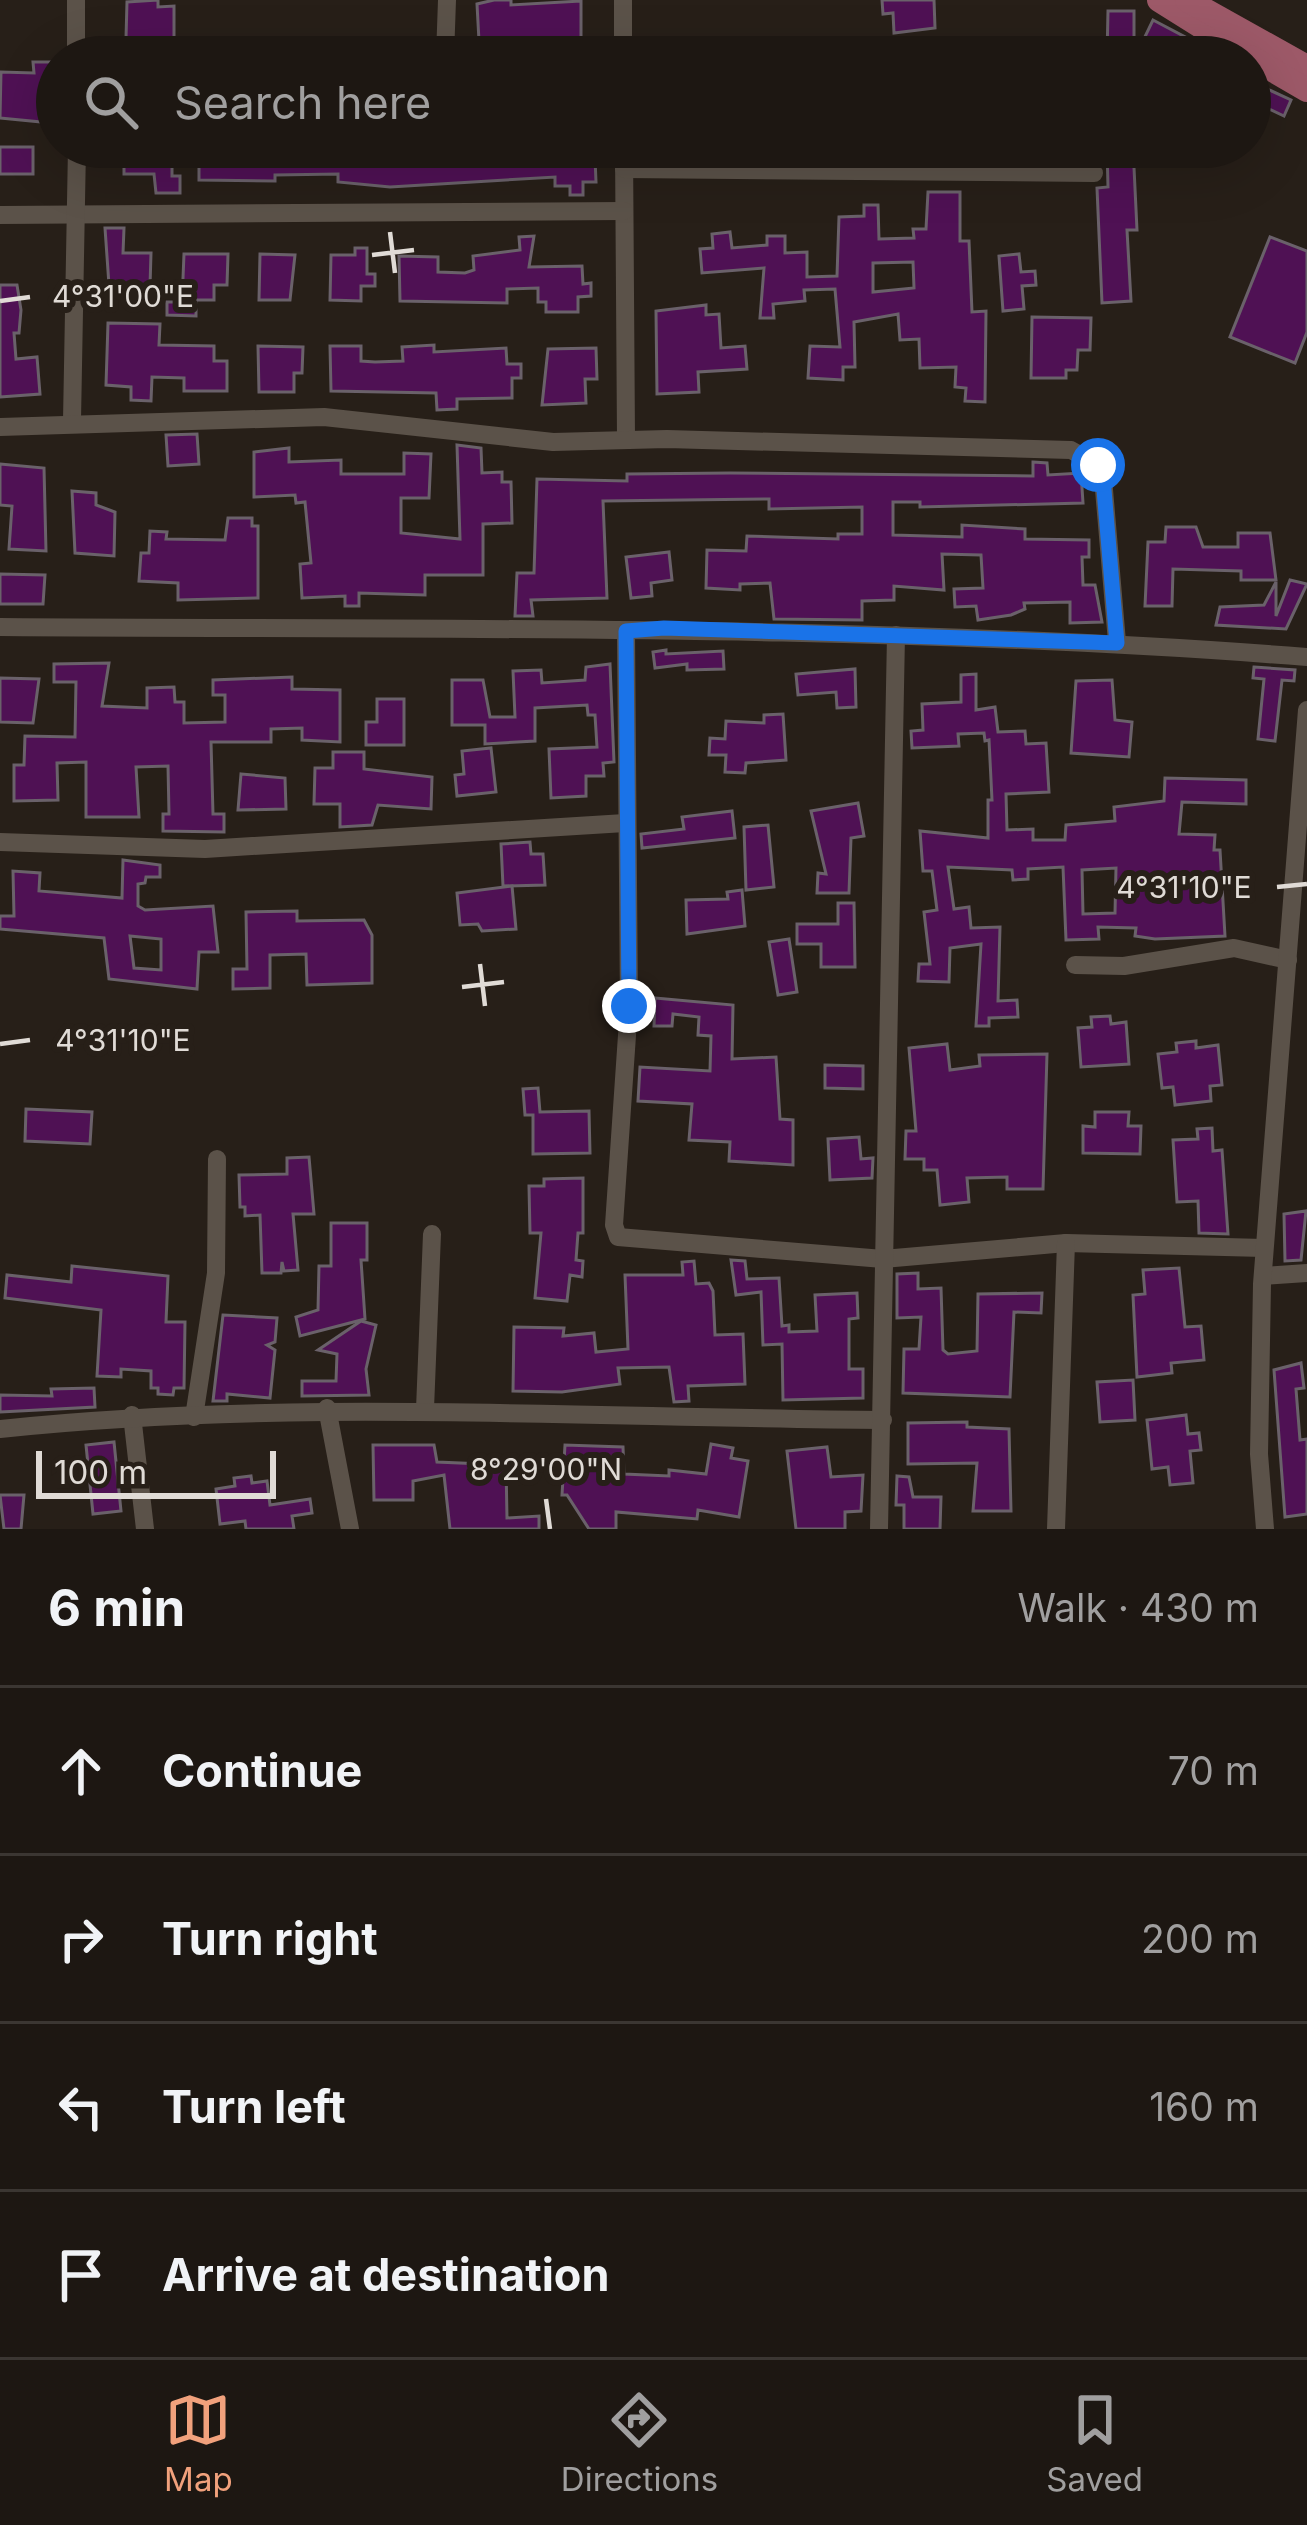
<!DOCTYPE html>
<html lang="en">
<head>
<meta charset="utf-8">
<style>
  body { margin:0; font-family:Inter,sans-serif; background:#25201b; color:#f1f3f6 }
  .scale { position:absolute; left:36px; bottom:30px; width:240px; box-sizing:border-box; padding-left:12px; border:6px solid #e0dbd6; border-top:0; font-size:33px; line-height:42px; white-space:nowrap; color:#e0dbd6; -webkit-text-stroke:9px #271f18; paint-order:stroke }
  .stop { position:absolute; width:36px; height:36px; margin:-27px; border:9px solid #1a73e8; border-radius:50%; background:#fff }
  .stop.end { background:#1a73e8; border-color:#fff; box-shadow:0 3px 12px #0008 }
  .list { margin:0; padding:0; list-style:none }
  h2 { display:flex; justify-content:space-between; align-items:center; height:156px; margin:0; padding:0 48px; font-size:51px }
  h2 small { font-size:39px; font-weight:400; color:#a09f9f }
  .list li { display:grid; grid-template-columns:78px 1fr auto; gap:36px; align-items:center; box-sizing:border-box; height:168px; padding:0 48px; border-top:3px solid #3b3632 }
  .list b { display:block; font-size:45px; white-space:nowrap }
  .list em { font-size:39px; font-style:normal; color:#a09f9f }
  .icon { flex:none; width:66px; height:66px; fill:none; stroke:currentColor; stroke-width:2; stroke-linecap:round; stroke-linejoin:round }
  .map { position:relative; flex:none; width:1307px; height:1529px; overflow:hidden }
  .search { position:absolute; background:#1d1712; box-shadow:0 12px 48px #0002; left:36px; right:36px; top:36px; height:132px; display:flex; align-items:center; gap:30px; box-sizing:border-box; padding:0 42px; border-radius:66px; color:#a09f9f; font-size:45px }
  .sheet { height:828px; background:#1d1712 }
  nav { display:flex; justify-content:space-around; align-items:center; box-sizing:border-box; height:168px; border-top:3px solid #3b3632; background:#1d1712; font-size:33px; color:#a09f9f }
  nav a { display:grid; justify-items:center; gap:6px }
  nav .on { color:#f1a17c }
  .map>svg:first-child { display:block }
</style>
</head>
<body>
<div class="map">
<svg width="1307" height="1529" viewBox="0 0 1307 1529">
  <rect width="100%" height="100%" fill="#271f18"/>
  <g fill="#4f1154" stroke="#6a616a" stroke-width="3" fill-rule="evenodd">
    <path d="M158,0V7L174,6V40L126,38L127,2Z"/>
    <path d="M494,0H511V5L581,1V52L550,54L549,38L479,41L477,4Z"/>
    <path d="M882,0H934L935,28L894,33L893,13L883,14Z"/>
    <path d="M1108,11H1134V57H1107Z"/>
    <path d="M1153,20L1189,39L1181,57H1161L1140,47Z"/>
    <path d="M33,62H57L52,123L0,118L1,72L34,73Z"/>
    <path d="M1250,81L1291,100L1284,116L1250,100Z"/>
    <rect x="0" y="147" width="33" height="27"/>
    <path d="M124,147H172V176H180V193H156L154,174H124Z"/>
    <path d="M199,147H402V154H432L431,147H466L467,151L580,147V158H595L596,182H583V195H570V186H555V177L390,187L338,182V174L275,175V181L199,180Z"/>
    <path d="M1107,147H1133L1137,230H1127L1131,301L1102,303L1097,188L1108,187Z"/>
    <path d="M928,192H960V241H969L972,312L986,311L985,402L965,401L966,388L955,387L956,367L920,368L919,339L900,340L898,314L854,322L855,367H843V380L808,378L810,346L840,347L835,289L804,290L805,301L773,304L774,318H760L764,268L702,273L700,249L713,248L712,234L730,232L732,248L767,245V236H785V253L807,252V277L837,276L839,217L864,216V205H878L879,239L914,238L913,229H926ZM913,262L914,288L873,292V263Z"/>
    <path d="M105,228H124L123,253H151L150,286L109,285Z"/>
    <path d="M534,236L529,267L582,266L583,284L591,283V296L578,297V312H546V302H538V288L507,289V303L400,301L399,256L438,257V272L465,273L474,270L473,256L520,250L519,237Z"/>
    <path d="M1270,237L1307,251V332L1295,363L1230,337Z"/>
    <path d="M355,248H367V274H375V286H361V301L330,300L331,255H355Z"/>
    <path d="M184,254H228L227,285H214V300H196V316L167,315V302H182Z"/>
    <path d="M260,254L295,255L290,300H259Z"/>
    <path d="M1019,254L1021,272L1035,271L1036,285L1022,286L1024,309L1003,311L999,256Z"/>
    <path d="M0,285H17L21,310L19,333H14L16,359L37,357L40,394L0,397Z"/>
    <path d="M706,305V315L719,314L721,348L745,346L747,369L698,372L699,392L657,394L656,311Z"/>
    <path d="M1032,317L1091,318L1090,350H1078L1077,370H1066V378H1031Z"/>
    <path d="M108,323L160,324L159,345L214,346V361H227V391H184V378L152,377L151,401L131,400V387L106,385Z"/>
    <path d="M434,345V352L506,348L507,364H521V378H512V398L457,399V409L437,410L436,393L331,391L330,346H361V361L375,362L403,361L402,347Z"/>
    <path d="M258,346L303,347L302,373H294V392H259Z"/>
    <path d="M596,348L597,379H585L586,403L542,405L548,349Z"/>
    <path d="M197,434L199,464L168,466L166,435Z"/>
    <path d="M457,445L481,448L482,473L502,472V482H511L512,523L483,524V575H425V595L359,593V606H345V596L302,598L300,564L311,563L305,502L296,503L295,495L254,497V452L289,448V462L341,460V474H404V453L431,454L429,498H401V533L460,539Z"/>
    <path d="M1033,462L1047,463L1048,475L1081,473L1083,503L920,507V502H893V535L962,537V525L1025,529V539L1089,540V557H1082L1083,585H1095L1102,622L1070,623V602L1024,603L1025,609L1011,615L978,620L976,606L955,607L954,589L983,588L981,555L942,554L944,590L894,586V600L862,601V620L774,619L770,583L740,584V590L706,588L707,550L746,551L747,536L838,539V534H862V507L769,509V499L603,501L607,598L531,600L533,616H515L517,573H534L537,479L627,481V474L730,473L1033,476Z"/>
    <path d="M0,464L44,468L46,551L9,549L12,506L0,505Z"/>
    <path d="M72,491L96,493V505L115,512L114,556L75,553Z"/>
    <path d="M228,518H252V526H258V598L178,600V583L139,581L141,553H149L150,531L167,532L166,539L225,540Z"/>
    <path d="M1166,527H1196L1203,547H1238V533H1270L1276,580H1241V571L1173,569L1172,606H1145L1148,542H1165Z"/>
    <path d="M669,552L672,580L651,583L652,596L631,598L626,557Z"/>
    <path d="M0,574L45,575L43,604H0Z"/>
    <path d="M1290,580L1307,584L1286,629L1216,625L1220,607L1264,605L1276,582V616Z"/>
    <path d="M666,650V654L723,651L724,669L687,670V664L655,668L653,652Z"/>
    <path d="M109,663L102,706L147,708V688L174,687L175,702H184V723L225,722V695H213V680L292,677V689L340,690V742L302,740V728L271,729V742H211L213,814H224V832L163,831V814H169L168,766L136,767L139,817H86V762L57,763L58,800L14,801V765H24L25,736L75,737L76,682H54V664Z"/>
    <path d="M610,664L614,762L603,763L604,776H586V796L551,798L549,749L597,747L595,715H588L587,705L535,708V741L485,744V725H452V680H483L490,717H515L513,671L541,670L542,683L585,680L586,667Z"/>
    <path d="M1254,667L1295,670L1294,681L1282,680L1275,741L1258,739L1264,679L1253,678Z"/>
    <path d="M855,669L856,707L837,708L836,692L798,695L796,674Z"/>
    <path d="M976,674V710L995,707L998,732L1025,731L1026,744L1046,743L1049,792L1006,794L1007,830L1033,829V840H1065L1066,825L1115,821L1114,807L1164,801L1165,778L1246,780V804L1182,802L1179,834L1215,835L1214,850H1220L1225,936L1155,939L1135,936L1136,928L1098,927L1099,939L1066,940L1063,867L1028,869V879L1013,880L1012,870L948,867L954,909L969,907L971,928L1000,927L998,1001L1017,1000L1018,1017L989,1018V1026H976L981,944L950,948L949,982L918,981L919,964H930L924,912L937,910L932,871H923L920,831L988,838V800H992L989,740L985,741L984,733L958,734L959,746L912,748L911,731L923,730L922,704L961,702V675ZM1116,868L1115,913L1083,914L1082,870Z"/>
    <path d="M0,678L39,679L33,723L0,722Z"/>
    <path d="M1112,680L1115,720L1132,722L1129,757L1071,753L1076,681Z"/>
    <path d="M377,699H404V745H366V722H377Z"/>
    <path d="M783,714L786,760L746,763L745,773L725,772L726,755H709L710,738L725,739L726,721L764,723V715Z"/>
    <path d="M491,748L496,792L457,796L455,775L464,774L462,751Z"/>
    <path d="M333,752H364V769L432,777L431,809L378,805L372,825L340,827V804H314L315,768H333Z"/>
    <path d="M241,774L285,778L286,809L238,810Z"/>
    <path d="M858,803L864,836L851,838L849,893H817L818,873L826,874L811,811Z"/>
    <path d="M732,811L735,838L642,848L641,834L684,829L682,817Z"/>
    <path d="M768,825L774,887L746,890L744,827Z"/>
    <path d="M530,842L531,854H543L545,885L503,886L501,844Z"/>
    <path d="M123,860L160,865V877H146L145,883L138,884V906L145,910L213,906L218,952H199L197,989L109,979L104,938L0,929V916H14L13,871L40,873L39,891L122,898ZM130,936L161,939V970L134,968Z"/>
    <path d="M512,886L516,929L482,931L478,924L460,925L457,893Z"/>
    <path d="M742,890L745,926L687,934L686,900L728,899L727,892Z"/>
    <path d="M838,903H854L855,967H821V944H797V924H838Z"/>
    <path d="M297,911V921L364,920L372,935V983L307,985L306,954L270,955V988L233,989V969H247L246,912Z"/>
    <path d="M789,939L797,992L778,995L769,942Z"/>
    <path d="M655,998L733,1005L732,1059L776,1057L780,1119L793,1120V1165L729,1161L730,1142L689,1140L692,1104L638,1101L640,1067L710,1071L711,1036L698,1035L699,1017L673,1014L672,1026H654Z"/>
    <path d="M1110,1016L1111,1024L1126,1022L1129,1064L1081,1067L1078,1028L1092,1027L1091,1017Z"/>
    <path d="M1196,1041V1048L1218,1045L1222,1085L1210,1086L1211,1101L1175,1105L1173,1087L1162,1088L1158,1054L1177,1052L1176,1043Z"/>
    <path d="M947,1044L950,1070L980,1066L979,1055L1047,1054L1043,1189H1007V1177L967,1178L969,1202L940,1205L937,1170H924V1159H905L906,1131H916L909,1048Z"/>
    <path d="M825,1065L863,1066V1089L825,1088Z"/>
    <path d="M538,1088L540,1112L589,1111L590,1153L533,1154V1115H525L523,1089Z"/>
    <path d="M26,1109L92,1112L90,1144L25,1141Z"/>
    <path d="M1095,1112H1129L1128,1126H1141L1140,1154L1083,1153V1126L1095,1127Z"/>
    <path d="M1212,1128L1213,1151L1222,1150L1228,1234L1199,1233L1198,1201L1177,1202L1173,1140L1198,1139L1197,1129Z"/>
    <path d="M859,1137L861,1159L873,1158L872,1178L830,1180L828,1139Z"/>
    <path d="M309,1157L314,1214H293L298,1270L284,1271L282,1262L281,1273H262L260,1215L245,1216V1207H240L239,1175L287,1174V1158Z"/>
    <path d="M583,1178V1233H578L576,1260L583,1261L582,1277L570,1275L567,1301L535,1298L541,1233H530L529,1186H544V1179Z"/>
    <path d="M1306,1211L1301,1260L1285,1261L1284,1214Z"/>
    <path d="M331,1223H367V1260H361L365,1319L300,1336L296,1317L318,1310L319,1266H331Z"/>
    <path d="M731,1260L745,1261L747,1279L779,1278L782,1326L789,1325V1332L817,1331L815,1295L857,1293L858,1318L849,1319V1369H863V1398L783,1400L782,1344L763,1345L761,1292L736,1295Z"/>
    <path d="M694,1261L696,1284L709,1283L713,1291L715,1335L743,1334L745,1384L688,1386L689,1401L674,1402L669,1367L618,1368L620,1384L562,1392L513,1391L514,1327L564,1328L563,1336L594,1333L596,1352L628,1349L625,1275H683L682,1262Z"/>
    <path d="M72,1266L168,1276L166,1322H185L184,1388H174L173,1395L158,1394V1388H151V1371L121,1369V1377L97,1376L101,1310L5,1298L7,1275L71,1282Z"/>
    <path d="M1179,1268L1185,1327L1201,1326L1204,1360L1171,1363L1172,1373L1137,1377L1133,1295L1145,1294L1143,1270Z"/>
    <path d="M918,1273V1289L941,1288L943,1350L948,1354L977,1351L978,1294L1042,1293L1041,1313L1014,1312L1010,1397L903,1393L904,1349H919L921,1317L897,1318V1274Z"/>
    <path d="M223,1315L277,1318L275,1342L267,1345L275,1350L270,1398L227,1394V1401H213Z"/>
    <path d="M361,1321L376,1325L366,1369L369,1395L302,1396V1381H336L337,1354L318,1350Z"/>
    <path d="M1301,1363L1304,1388L1296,1389L1300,1440L1307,1439V1514L1285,1517L1274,1370Z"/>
    <path d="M1133,1380L1135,1420L1100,1422L1097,1382Z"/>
    <path d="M94,1388L95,1407L0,1412V1395L52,1396L51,1389Z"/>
    <path d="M1186,1415L1188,1434L1199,1433L1201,1450L1190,1451L1193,1483L1170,1485L1168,1467L1152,1469L1147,1420Z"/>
    <path d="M967,1422V1427L1009,1429L1011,1511H973L977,1463L908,1464V1423Z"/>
    <path d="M114,1442L121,1511L93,1514L86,1445Z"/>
    <path d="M711,1444L733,1448L731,1458L748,1461L739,1517L698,1510L697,1519L616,1512V1529H589L567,1495H562L565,1445L623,1447L624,1474L669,1476V1470L706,1474Z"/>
    <path d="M373,1445H434L437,1462L506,1465L507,1518L539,1516V1529H450L444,1475L413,1481V1500H374Z"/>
    <path d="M827,1447L831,1477L863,1475L861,1511L845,1512V1529H796L787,1451Z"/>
    <path d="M251,1476L252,1483L267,1481L270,1505L310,1499L312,1513L292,1516L294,1529H246L245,1521L220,1524L216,1489L235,1486L234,1478Z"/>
    <path d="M897,1476L909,1477L913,1497H941L940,1529H904V1505H896Z"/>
    <path d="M0,1495H24L21,1529H4Z"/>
  </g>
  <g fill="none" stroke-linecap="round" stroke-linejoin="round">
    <g stroke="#5b5249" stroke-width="18">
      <path d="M76,0V57"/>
      <path d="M623,0V57"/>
      <path d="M445,57L447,0"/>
      <path d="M624,147L626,439"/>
      <path d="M624,169L1094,173"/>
      <path d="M0,215L624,211"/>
      <path d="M72,421L77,147"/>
      <path d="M0,427L324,417L553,442L667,439L1071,450L1098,465L1103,478L1117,642"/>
      <path d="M0,627C436,630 872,623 1307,657"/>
      <path d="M626,631L629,1006L614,1225L618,1237L883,1259L1066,1243L1264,1248"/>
      <path d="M0,842L205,849L625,823"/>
      <path d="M1075,965L1124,966L1234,948L1288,960"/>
      <path d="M1263,1276L1307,1273"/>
      <path d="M327,1408L350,1529"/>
      <path d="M425,1409L432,1234"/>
      <path d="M132,1415L145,1529"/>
      <path d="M194,1417L216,1273L217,1159"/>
      <path d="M0,1429C293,1398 588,1418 883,1420"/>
      <path d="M879,1529L896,635"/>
      <path d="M1056,1529L1066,1243"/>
      <path d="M1265,1529L1259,1454L1262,1284L1307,710"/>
    </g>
    <g stroke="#9d5968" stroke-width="24">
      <path d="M1159,0L1250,57"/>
      <path d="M1187,0L1307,67"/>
      <path d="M1250,57L1307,90"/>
    </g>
  </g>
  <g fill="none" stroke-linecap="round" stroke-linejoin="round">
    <path stroke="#1a73e8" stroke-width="15" d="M629,1006L626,631L664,628L1117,643L1103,478L1098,465"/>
  </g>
  <path fill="none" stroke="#e0dbd6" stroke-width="4.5" d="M390,232L395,273M372,255L414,250M0,301L30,297M1277,887L1307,884M480,964L485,1006M462,987L504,982M0,1044L30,1040M546,1499L550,1529"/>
  <g font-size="30" text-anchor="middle" fill="#e0dbd6" stroke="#271f18" stroke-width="12" stroke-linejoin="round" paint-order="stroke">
    <text x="123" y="307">4°31'00"E</text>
    <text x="1184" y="898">4°31'10"E</text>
    <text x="123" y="1051">4°31'10"E</text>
    <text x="546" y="1480">8°29'00"N</text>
  </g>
</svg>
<div class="scale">100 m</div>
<div class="stop" style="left:1098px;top:465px"></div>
<div class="stop end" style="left:629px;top:1006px"></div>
<div class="search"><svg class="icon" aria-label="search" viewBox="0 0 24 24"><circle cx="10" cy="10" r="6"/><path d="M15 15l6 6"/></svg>Search here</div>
</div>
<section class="sheet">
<h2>6 min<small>Walk · 430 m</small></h2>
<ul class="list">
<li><svg class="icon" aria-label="ahead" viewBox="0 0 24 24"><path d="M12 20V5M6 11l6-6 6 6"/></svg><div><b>Continue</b></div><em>70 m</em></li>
<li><svg class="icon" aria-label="right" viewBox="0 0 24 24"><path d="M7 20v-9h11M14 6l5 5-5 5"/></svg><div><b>Turn right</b></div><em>200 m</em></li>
<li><svg class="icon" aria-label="left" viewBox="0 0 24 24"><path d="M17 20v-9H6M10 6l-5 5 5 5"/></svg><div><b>Turn left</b></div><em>160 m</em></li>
<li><svg class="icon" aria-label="arrive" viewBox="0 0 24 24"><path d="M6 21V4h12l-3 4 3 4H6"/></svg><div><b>Arrive at destination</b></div></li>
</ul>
</section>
<nav>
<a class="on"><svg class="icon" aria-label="map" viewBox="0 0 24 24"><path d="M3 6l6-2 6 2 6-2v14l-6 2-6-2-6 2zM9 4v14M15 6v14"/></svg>Map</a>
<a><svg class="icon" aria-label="directions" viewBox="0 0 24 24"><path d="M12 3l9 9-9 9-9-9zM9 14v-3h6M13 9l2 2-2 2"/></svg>Directions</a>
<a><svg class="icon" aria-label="saved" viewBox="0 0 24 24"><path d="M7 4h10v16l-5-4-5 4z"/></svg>Saved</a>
</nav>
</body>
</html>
